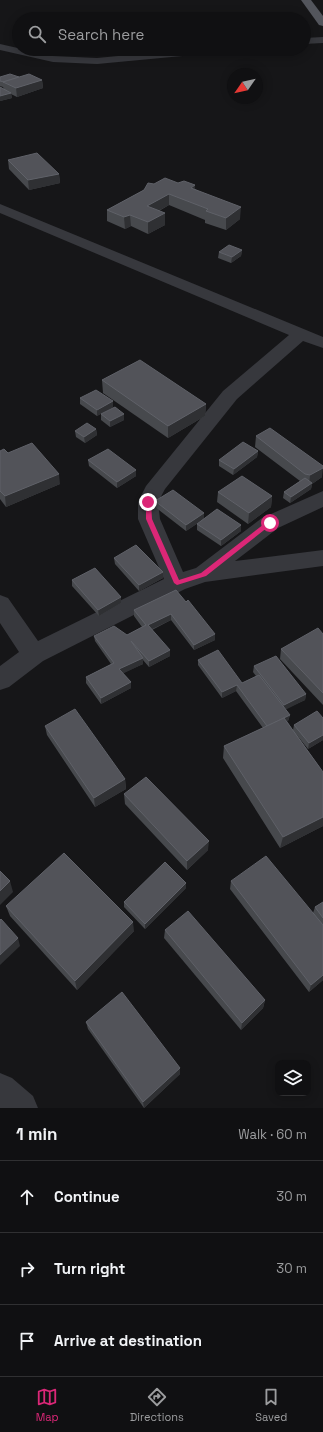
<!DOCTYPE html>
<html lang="en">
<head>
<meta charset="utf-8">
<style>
  body { margin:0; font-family:"Space Grotesk",sans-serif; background:#1e1e20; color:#f1f3f6 }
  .controls { position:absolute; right:12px; bottom:12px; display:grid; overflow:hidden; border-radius:8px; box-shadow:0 2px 10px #0003 }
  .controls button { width:36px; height:36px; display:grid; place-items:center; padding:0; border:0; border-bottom:1px solid #303032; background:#101012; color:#f1f3f6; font:20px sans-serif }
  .compass { position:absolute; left:227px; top:68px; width:36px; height:36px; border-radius:50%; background:#101012; box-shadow:0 2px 10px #0003; rotate:236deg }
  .stop { position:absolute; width:12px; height:12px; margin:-9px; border:3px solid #db2777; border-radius:50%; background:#fff }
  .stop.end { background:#db2777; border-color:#fff; box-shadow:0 1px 4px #0008 }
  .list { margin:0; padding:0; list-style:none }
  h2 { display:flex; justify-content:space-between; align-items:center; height:52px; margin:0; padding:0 16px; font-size:17px }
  h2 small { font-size:13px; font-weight:400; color:#9c9d9f }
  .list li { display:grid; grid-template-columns:26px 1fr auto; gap:12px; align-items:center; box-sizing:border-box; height:72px; padding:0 16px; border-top:1px solid #303032 }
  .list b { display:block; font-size:15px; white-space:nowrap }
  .list em { font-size:13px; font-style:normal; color:#9c9d9f }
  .icon { flex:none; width:22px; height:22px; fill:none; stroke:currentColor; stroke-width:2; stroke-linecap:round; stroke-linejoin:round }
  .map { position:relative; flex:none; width:323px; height:1108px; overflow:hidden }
  .search { position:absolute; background:#101012; box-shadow:0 2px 10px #0003; left:12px; right:12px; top:12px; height:44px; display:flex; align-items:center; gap:10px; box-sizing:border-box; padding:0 14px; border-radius:22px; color:#9c9d9f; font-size:15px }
  .sheet { height:268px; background:#101012 }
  nav { display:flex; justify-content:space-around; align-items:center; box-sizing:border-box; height:56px; border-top:1px solid #303032; background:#101012; font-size:11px; color:#9c9d9f }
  nav a { display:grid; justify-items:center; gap:2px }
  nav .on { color:#db2777 }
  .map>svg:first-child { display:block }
</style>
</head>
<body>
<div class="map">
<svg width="323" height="1108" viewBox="0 0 323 1108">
  <rect width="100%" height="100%" fill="#161618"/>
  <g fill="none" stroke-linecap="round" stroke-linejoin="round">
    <g fill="#37383d" fill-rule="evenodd">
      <path d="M323,37V43L304,44V38Z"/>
      <path d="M0,44L53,56L97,58L191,49H230L225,52L97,64L53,62L0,50Z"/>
      <path d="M0,204L323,337V348L303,341L237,399L165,489L158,502L160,519L183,572L196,568L262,518L323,491V507L278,528L235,561L323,550V566L205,582L185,589L43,661L9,687L0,690V666L19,652L0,623V595L8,598L38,641L164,579L138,519V502L146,486L223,391L289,335L0,213Z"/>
      <path d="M0,1073L12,1078L33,1096L38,1108H0Z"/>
    </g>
    <path fill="#53555c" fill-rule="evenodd" d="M301,0H311L323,16V26L319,25Z"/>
  </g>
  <g fill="#47494d">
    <path d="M0,77H19L42,80L43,88L17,97L11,94L12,98L0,101V87L4,89L3,87L0,86Z"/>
    <path d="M8,160L59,174L60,183L29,190L9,169Z"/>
    <path d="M154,184L195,189L240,219L226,230L205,223V220L169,205L159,211L165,225L148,234L131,226L125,229L107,221V210L144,190Z"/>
    <path d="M242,250L241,256L231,263L218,258L219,252Z"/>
    <path d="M102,380L206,404L205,416L168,438L103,393Z"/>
    <path d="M80,398L113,401V407L97,416L80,404Z"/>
    <path d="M101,414L124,420L110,427L101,420Z"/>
    <path d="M96,429L97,435L85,443L76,437L75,431Z"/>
    <path d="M256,436L322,477L312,484L311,489L290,503L283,498L284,492L300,481L255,447Z"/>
    <path d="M0,451L8,453L60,484L6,507L0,499Z"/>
    <path d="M258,451L257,457L233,475L219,466V460Z"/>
    <path d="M88,460L136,476L117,488L89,466Z"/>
    <path d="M218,492L272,496L271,507L248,524L217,502Z"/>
    <path d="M155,501L204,519L186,531L155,507Z"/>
    <path d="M197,524L241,525V531L221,546L197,530Z"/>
    <path d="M114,558L163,572V578L139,591L115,564Z"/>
    <path d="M72,580L121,603L99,616L72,586Z"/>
    <path d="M176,590L215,640L194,650L171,620L152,630L170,656L149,667L143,660V664L123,673L131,682V688L101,704L86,683V677L111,664L95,641L94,636L127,635L142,627L134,616V610Z"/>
    <path d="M323,634V705L280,659L281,649Z"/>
    <path d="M198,660L242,683L256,676L253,672L254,666L306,694L305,700L285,709L290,715L288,721H287L293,730L294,725L323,718V740L308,749L296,734L323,772V826L280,848L223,758L224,746L263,728L236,691L222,698L198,665Z"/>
    <path d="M45,726L125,779L126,789L95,807L47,735Z"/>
    <path d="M124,794L208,850L187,870L125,804Z"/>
    <path d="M231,881L313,913L315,907L323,902V980L309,992L230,889Z"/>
    <path d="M186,888L145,929L124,907V902Z"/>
    <path d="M6,906L134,931L77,990L10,916Z"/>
    <path d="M165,930L265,1000L263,1008L241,1030L164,938Z"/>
    <path d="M86,1022L180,1074L144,1108L88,1029Z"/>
  </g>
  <g fill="#2f3033">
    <path d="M42,80L43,88L17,97L16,88Z"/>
    <path d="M11,93L12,98L0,101V96Z"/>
    <path d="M59,174L60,183L29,190L28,180Z"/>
    <path d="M195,185V197L191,188Z"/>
    <path d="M169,194V205L147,217V206Z"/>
    <path d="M241,207L240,219L226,230V218Z"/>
    <path d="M165,213V225L148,234V222Z"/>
    <path d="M130,215L131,226L125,229L124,217Z"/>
    <path d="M242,250L241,256L231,263L232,257Z"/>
    <path d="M113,401V407L97,416V410Z"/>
    <path d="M206,404L205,416L168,438V426Z"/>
    <path d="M124,414V420L110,427V421Z"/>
    <path d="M96,429L97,435L85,443L84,437Z"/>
    <path d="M258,451L257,457L233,475L234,469Z"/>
    <path d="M323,468L322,477L312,484L311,489L290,503L291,497L309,485L310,475Z"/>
    <path d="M136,470V476L117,488V482Z"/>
    <path d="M59,474L60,484L6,507L5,496Z"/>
    <path d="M272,496L271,507L248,524L249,513Z"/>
    <path d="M204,513V519L186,531V525Z"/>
    <path d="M241,525V531L221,546V540Z"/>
    <path d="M163,572V578L139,591V585Z"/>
    <path d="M121,597V603L99,616L98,610Z"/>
    <path d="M171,614V620L148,631V625Z"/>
    <path d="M215,634V640L194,650V645Z"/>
    <path d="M170,650V656L149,667V661Z"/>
    <path d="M143,658V664L120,675L119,669Z"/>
    <path d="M131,682V688L101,704V698Z"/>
    <path d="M237,685L236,691L222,698V692Z"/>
    <path d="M306,694L305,700L283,711L284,705Z"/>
    <path d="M290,715L288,721L266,731L267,726Z"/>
    <path d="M323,735V740L308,749L309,743Z"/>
    <path d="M125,779L126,789L95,807L94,798Z"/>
    <path d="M323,817V826L280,848L283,837Z"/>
    <path d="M209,841L208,850L187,870V861Z"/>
    <path d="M10,881L13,892L0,905V891Z"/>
    <path d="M186,883V888L145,929V924Z"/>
    <path d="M133,922L134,931L77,990L75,981Z"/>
    <path d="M18,938L20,946L0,965V955Z"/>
    <path d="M323,975V980L309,992L311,985Z"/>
    <path d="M265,1000L263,1008L241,1030L242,1023Z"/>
    <path d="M180,1068V1074L144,1108L143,1102Z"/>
  </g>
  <g fill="#525359" stroke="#5f6168">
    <path d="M10,74L19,77L3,82H4L0,81V77Z"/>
    <path d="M29,74L42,80L16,88L3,82Z"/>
    <path d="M0,87L11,93L0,96Z"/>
    <path d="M37,153L59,174L28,180L8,160Z"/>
    <path d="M165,178L178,183L184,181L195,185L191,188L241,207L226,218L206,211L208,209L169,194L147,206L165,213L148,222L130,215L124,217L107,210L144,190L148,183L154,184Z"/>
    <path d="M229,245L242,250L232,257L219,252Z"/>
    <path d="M140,360L206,404L168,426L102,380Z"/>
    <path d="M96,390L113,401L97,410L80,398Z"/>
    <path d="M115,407L124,414L110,421L101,414Z"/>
    <path d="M87,423L96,429L84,437L75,431Z"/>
    <path d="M270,428L323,466V468L310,475L305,474L256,436Z"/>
    <path d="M243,442L258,451L234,469L219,460Z"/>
    <path d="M32,443L59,474L5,496L0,491V451L4,449L8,453Z"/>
    <path d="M108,449L136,470L117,482L88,460Z"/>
    <path d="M242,476L272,496L249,513L218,492Z"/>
    <path d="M305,478L312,483L291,497L284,492Z"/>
    <path d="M173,490L204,513L186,525L155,501Z"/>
    <path d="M217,509L241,525L221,540L197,524Z"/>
    <path d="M136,545L163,572L139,585L114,558Z"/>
    <path d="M95,568L121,597L98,610L72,580Z"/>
    <path d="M176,590L186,602L188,600L215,634L194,645L171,614L148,625L170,650L149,661L131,641L143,658L119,669L131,682L101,698L86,677L114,663L94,636L114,626L127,635L146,625L134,610Z"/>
    <path d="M318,628L323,634V693L281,649Z"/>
    <path d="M218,650L242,683L259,675L290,715L267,726L237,685L222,692L198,660Z"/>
    <path d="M276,656L306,694L284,705L254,666Z"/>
    <path d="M75,709L125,779L94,798L45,726Z"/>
    <path d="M317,711L323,718V735L309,743L294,725Z"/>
    <path d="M284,718L323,772V817L283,837L224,746Z"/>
    <path d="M146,777L209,841L187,861L124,794Z"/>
    <path d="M64,853L133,922L75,981L6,906Z"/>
    <path d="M266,856L323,925V975L311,985L231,881Z"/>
    <path d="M165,862L186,883L145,924L124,902Z"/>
    <path d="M0,871L10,881L0,891Z"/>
    <path d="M323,902V918L315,907Z"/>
    <path d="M188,911L265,1000L242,1023L165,930Z"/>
    <path d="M1,919L18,938L0,955V920Z"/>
    <path d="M122,992L180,1068L143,1102L86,1022Z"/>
  </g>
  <path fill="#db2777" d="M146,500L151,502L152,519L179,580L201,573L268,521H272L273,523L206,576L177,585L174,583L146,519Z"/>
</svg>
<div class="controls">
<button><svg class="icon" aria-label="layers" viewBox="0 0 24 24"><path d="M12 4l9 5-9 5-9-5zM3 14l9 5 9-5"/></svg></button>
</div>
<svg class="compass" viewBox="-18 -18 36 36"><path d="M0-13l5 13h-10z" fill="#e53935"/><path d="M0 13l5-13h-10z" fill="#9c9d9f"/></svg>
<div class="stop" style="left:270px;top:523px"></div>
<div class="stop end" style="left:148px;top:502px"></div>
<div class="search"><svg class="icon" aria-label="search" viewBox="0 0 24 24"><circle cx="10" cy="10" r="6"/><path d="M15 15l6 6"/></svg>Search here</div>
</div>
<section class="sheet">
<h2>1 min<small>Walk · 60 m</small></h2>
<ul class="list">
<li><svg class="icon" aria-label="ahead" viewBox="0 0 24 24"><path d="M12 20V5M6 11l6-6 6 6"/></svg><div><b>Continue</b></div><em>30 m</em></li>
<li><svg class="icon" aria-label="right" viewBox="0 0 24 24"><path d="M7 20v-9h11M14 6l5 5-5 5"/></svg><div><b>Turn right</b></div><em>30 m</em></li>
<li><svg class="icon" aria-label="arrive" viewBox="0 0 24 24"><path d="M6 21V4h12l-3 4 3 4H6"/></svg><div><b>Arrive at destination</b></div></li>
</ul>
</section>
<nav>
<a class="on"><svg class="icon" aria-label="map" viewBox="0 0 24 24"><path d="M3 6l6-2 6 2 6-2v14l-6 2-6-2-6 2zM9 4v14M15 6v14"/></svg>Map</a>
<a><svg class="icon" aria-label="directions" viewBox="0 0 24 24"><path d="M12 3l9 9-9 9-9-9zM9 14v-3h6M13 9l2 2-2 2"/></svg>Directions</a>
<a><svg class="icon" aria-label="saved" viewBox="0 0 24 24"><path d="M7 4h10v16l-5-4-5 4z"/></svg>Saved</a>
</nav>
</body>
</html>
